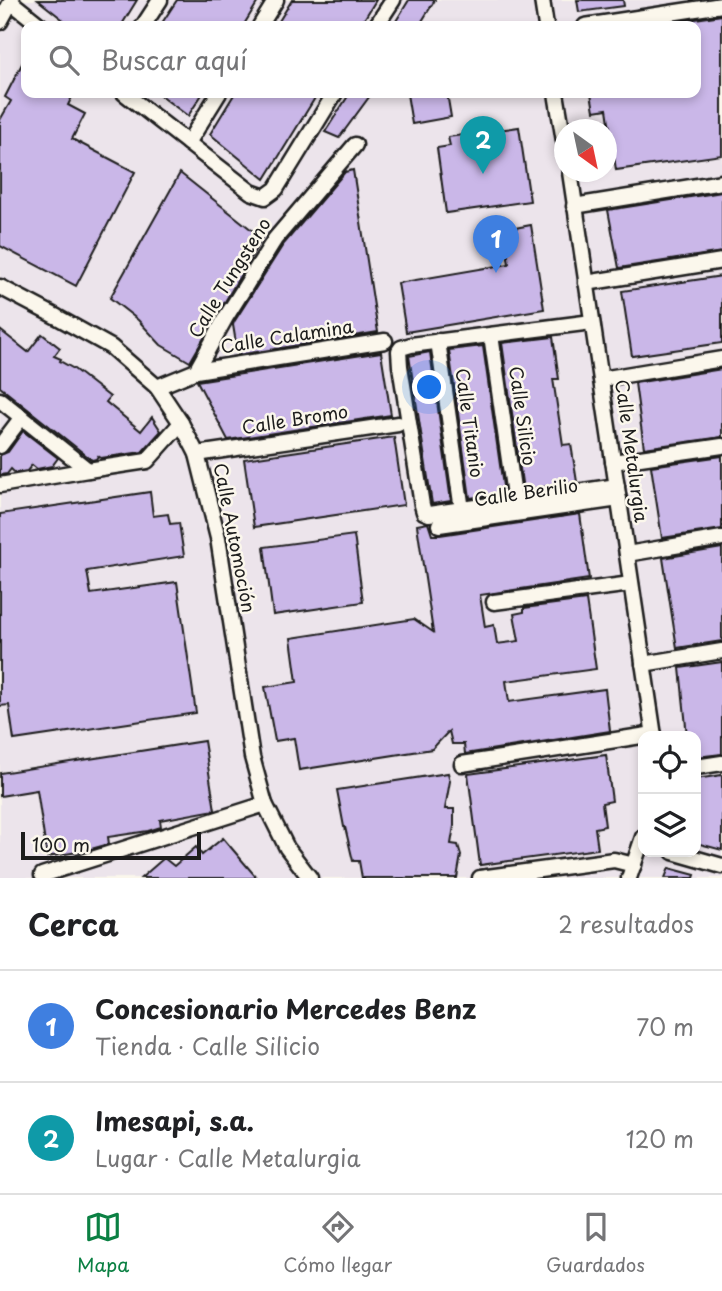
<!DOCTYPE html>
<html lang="es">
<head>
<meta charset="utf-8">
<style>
  body { margin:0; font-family:"Playpen Sans",sans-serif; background:#f6f6f6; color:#202124 }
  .controls { position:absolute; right:21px; bottom:21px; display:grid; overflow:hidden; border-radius:14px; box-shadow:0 4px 10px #0003 }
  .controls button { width:63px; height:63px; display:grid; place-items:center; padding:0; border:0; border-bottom:2px solid #e0e0e0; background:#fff; color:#202124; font:35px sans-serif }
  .compass { position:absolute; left:554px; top:119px; width:63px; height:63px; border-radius:50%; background:#fff; box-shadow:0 4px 10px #0003; rotate:147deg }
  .scale { position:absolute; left:21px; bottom:18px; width:180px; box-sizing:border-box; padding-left:7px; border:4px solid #1c1c1c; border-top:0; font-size:19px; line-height:24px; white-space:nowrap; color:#1c1c1c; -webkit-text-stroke:5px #fbf7ec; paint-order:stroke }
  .you { position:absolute; left:430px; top:388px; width:24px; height:24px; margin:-18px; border:5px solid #fff; border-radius:50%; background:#1a73e8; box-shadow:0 0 0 10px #1a73e833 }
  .badge { display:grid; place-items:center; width:46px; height:46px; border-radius:50%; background:#0b8043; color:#fff; font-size:23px; font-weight:700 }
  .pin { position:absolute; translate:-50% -58px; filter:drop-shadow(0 2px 4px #0008) }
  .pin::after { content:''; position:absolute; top:37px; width:24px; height:21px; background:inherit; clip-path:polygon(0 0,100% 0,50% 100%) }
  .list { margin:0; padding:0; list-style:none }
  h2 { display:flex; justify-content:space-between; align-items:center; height:91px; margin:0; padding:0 28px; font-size:30px }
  h2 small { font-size:23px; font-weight:400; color:#757577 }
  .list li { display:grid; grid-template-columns:46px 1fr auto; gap:21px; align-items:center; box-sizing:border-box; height:112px; padding:0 28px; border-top:2px solid #e0e0e0 }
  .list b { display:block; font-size:26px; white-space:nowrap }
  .list p { margin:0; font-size:23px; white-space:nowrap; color:#757577 }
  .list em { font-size:23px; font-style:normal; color:#757577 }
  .icon { flex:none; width:38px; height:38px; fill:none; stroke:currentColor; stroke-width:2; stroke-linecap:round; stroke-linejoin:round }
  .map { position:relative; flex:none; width:722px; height:878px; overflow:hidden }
  .search { position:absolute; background:#fff; box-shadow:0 4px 10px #0003; left:21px; right:21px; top:21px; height:77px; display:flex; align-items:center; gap:18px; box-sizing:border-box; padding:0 24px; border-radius:14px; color:#757577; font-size:26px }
  .sheet { height:315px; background:#fff }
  nav { display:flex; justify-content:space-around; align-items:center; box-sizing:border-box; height:98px; border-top:2px solid #e0e0e0; background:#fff; font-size:19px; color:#757577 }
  nav a { display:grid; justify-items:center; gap:4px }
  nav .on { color:#0b8043 }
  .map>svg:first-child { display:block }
</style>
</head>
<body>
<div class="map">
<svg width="722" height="878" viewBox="0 0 722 878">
  <rect width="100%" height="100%" fill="#fbf7ec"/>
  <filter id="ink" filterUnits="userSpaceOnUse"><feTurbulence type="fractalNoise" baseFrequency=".0143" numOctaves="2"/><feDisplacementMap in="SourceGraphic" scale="14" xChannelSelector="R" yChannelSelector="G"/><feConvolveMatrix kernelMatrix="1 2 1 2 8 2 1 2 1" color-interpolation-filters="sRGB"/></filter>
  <g filter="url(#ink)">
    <path fill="#ece4eb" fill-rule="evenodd" d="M0,0H722V878H0ZM26,26H696V93H26ZM564,130H606V172H564ZM643,736H696V852H643Z"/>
    <g fill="#cab7e8" stroke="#1c1c1c" stroke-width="2">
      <path d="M38,0H137L121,26H71Z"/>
      <path d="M177,0H259L243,26H160Z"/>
      <path d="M292,0H376L360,26H276Z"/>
      <path d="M409,0H435L419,26H393Z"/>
      <path d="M577,0H623L624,6L579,12Z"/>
      <path d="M722,15V155L616,170L607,109L594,111L591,93H696V26H675V22Z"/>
      <path d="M26,56V93H74L68,105L85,114L72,139L135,172L76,286L0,246V120L11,101L5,97Z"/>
      <path d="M157,93H203L188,116Z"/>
      <path d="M235,93H318L265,179L210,134Z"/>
      <path d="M350,93H372L339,138L325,132Z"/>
      <path d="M412,93H447L451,117L412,124L407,94Z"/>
      <path d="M519,127L530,201L446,213L437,148L450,146L448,137Z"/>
      <path d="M353,170L378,332L238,355L233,325L234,322L283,245L345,172Z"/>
      <path d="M180,173L262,238L190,362L161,345L138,320L110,298Z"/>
      <path d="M722,192V252L619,268L608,210Z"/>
      <path d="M531,225L544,309L406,332L398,283L509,264L504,230Z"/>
      <path d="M722,276V343L632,356L622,291Z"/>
      <path d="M0,330L28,352L42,334L60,348L54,356L61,359L60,361L74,369L110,397L106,402L141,431L152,417L161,431L142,452L101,458L98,456L96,459L92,460L0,387Z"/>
      <path d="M553,337L559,379H553L563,445L571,444L577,482L523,490L502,343Z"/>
      <path d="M483,346L504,493L470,498L449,350Z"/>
      <path d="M381,352L391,415L228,440L197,381Z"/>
      <path d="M430,352L451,501L432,504L409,356Z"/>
      <path d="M722,369V437L644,448L635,383Z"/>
      <path d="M23,431L58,458L52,466L37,469L32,465L27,471L15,473L11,469L7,474L0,475V455L8,452Z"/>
      <path d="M394,437L404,505L254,527L244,459Z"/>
      <path d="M722,456V529L662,538L651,466Z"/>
      <path d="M150,492L153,516L168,514L170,524L179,523L184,556L87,571L91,594L177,582L196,713L14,740L9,705L0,706V514Z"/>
      <path d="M580,514L589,579L480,595L485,627L494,625L497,644L519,641L514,614L524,612V608L586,600L596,669L506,681L509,702L605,689L610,731L465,754L464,744H452L449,731L432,749L299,770L294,738L275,741L265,687L297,682L291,638L414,619L433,632L417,525L428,523L432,535H440Z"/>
      <path d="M354,535L363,602L273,615L264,547Z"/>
      <path d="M722,548V641L677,648L663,558Z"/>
      <path d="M722,662V754L696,757V736H687L680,668Z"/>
      <path d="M204,741L215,810L160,820L161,827L148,831L108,837L109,844L84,851L47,857L37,790L0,796V773Z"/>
      <path d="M606,755L612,801L602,803L605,826L595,828L598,849L480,865L468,774Z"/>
      <path d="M448,773L450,781L445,809H454V826L451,844L458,845L461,855L457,878H362L359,861H353L345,827H344L337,790Z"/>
      <path d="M722,775V850L696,843V779Z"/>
      <path d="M223,838L257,878H141L164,858L174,866L196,847L202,855Z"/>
      <path d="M669,868L695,875L694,878H665Z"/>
    </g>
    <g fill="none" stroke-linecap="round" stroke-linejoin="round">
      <defs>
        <g id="minor">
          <path d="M542,0L546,26"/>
          <path d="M11,2L41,26"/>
          <path d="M0,22L12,0"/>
          <path d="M143,26L160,0"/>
          <path d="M260,26L276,0"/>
          <path d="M376,26L393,0"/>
          <path d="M585,26L722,5"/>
          <path d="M124,93L251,192L265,197L276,189L335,93"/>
          <path d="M556,93L564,141"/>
          <path d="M188,143L219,93"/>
          <path d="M570,172L654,736"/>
          <path d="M574,206L722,182"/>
          <path d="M586,283L722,261"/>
          <path d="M0,287L57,317L111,347L157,387L181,423L197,454L218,538L252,757L265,804L287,848L310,878"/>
          <path d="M592,322L411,345L401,348L399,351L400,366L422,505L424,512L429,514L617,486"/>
          <path d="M491,335L515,502"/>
          <path d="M438,341L462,510"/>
          <path d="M196,371L385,341"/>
          <path d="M601,379L722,359"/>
          <path d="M157,387L196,371L226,317L275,239L355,145"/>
          <path d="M0,400L88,470L147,461L181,423"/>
          <path d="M0,446L22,417"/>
          <path d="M197,454L398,424"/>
          <path d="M613,462L722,446"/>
          <path d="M0,485L88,470"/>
          <path d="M439,525L619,499"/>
          <path d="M627,554L722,538"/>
          <path d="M494,602L631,584"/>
          <path d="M643,664L722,651"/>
          <path d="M462,764L654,734"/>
          <path d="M696,767L722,763"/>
          <path d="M673,852L722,866"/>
          <path d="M42,875L265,804"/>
          <path d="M480,878L614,860L634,865"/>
          <path d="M629,878L643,837"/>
        </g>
      </defs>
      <use href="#minor" stroke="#1c1c1c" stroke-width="19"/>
      <use href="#minor" stroke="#fbf7ec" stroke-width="14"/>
    </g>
  </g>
  <g text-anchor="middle" stroke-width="5" stroke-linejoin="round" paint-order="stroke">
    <g font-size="18" fill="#1c1c1c" stroke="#fbf7ec">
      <text transform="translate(230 278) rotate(-58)" y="6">Calle Tungsteno</text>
      <text transform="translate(287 337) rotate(-9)" y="6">Calle Calamina</text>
      <text transform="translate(522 416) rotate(82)" y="6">Calle Silicio</text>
      <text transform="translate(295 420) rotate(-9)" y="6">Calle Bromo</text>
      <text transform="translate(469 423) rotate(82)" y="6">Calle Titanio</text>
      <text transform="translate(631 451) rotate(82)" y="6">Calle Metalurgia</text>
      <text transform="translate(526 493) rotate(-8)" y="6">Calle Berilio</text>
      <text transform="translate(234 538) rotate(79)" y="6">Calle Automoción</text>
    </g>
  </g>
</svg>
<div class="controls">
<button><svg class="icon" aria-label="locate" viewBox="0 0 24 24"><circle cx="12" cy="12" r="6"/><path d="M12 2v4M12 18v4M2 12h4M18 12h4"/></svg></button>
<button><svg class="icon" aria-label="layers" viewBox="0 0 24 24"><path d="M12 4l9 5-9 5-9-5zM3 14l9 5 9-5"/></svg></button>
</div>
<svg class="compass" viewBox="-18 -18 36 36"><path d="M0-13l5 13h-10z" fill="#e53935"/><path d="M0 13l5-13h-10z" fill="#757577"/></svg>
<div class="scale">100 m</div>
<div class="you"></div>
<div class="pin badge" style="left:496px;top:273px;background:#3f7fe0">1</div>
<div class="pin badge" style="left:483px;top:174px;background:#0f9aa8">2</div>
<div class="search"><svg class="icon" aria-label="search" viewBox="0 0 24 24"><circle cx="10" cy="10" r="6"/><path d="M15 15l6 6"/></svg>Buscar aquí</div>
</div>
<section class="sheet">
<h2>Cerca<small>2 resultados</small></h2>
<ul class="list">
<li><span class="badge" style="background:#3f7fe0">1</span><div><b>Concesionario Mercedes Benz</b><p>Tienda · Calle Silicio</p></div><em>70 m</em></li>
<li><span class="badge" style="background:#0f9aa8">2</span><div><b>Imesapi, s.a.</b><p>Lugar · Calle Metalurgia</p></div><em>120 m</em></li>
</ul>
</section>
<nav>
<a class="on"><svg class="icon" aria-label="map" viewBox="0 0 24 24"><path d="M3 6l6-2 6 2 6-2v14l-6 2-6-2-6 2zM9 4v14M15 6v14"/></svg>Mapa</a>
<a><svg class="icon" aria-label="directions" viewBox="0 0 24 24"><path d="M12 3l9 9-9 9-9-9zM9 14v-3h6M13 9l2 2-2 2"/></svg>Cómo llegar</a>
<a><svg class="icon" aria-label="saved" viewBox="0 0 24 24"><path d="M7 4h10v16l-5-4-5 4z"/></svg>Guardados</a>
</nav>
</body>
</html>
